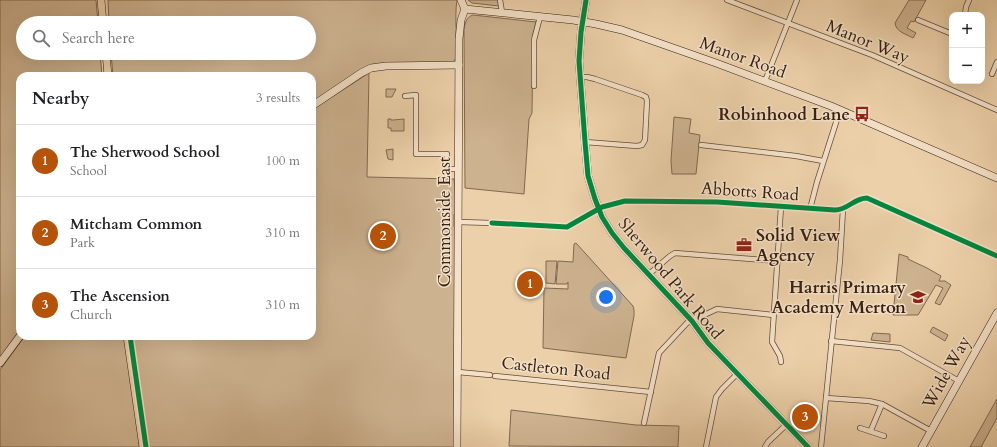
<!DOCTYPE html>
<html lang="en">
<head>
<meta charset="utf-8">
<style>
  body { margin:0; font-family:Cardo,serif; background:#f2f2f2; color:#202124 }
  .controls { position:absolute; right:12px; top:12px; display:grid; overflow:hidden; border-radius:8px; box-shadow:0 4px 16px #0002 }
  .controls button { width:36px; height:36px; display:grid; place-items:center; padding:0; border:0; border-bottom:1px solid #e0e0e0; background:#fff; color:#202124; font:20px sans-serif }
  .you { position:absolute; left:606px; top:297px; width:14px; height:14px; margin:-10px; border:3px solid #fff; border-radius:50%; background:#1a73e8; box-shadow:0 0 0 6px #1a73e833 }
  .badge { display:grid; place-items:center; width:26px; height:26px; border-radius:50%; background:#b45309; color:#fff; font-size:13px; font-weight:700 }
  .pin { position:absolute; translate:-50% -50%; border:2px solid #fff; box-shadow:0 1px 4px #0006 }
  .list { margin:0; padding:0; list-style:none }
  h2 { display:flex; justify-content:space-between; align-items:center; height:52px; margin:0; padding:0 16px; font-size:17px }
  h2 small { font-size:13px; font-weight:400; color:#757577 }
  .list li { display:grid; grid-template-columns:26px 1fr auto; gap:12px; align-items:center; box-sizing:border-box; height:72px; padding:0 16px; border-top:1px solid #e0e0e0 }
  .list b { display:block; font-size:15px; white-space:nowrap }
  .list p { margin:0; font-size:13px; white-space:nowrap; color:#757577 }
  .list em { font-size:13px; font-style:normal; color:#757577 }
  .icon { flex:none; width:22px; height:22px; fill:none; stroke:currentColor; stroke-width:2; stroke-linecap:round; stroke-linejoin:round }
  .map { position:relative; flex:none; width:997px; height:447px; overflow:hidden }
  .search { position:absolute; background:#fff; box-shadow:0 4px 16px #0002; left:16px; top:16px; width:300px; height:44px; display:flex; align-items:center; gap:10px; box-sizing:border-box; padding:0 14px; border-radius:22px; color:#757577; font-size:15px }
  .panel { position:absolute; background:#fff; box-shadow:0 4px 16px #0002; left:16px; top:72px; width:300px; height:268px; border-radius:12px }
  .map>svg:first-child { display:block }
</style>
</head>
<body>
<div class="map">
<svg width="997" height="447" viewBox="0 0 997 447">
  <rect width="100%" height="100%" fill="#ecd0a9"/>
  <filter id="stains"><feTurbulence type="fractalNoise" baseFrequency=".005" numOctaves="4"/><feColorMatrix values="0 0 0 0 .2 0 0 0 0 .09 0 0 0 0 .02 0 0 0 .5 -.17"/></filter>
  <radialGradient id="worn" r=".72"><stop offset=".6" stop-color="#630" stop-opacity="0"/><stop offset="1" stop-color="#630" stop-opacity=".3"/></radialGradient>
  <g fill="#cdb28f" stroke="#826950">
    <path d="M0,0H96L98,23H23V53H100L102,76H20V330L0,358Z"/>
    <path d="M108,0H457C454,19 458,39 456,58L453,62L382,64L312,103V76H113L111,53H309V23H109Z"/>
    <path d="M468,0H498L499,6L472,3Z"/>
    <path d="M909,0H926L914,22L911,21L907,28L916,33L913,38C906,34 896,32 895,23Z"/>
    <path d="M473,15L536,22L533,34L532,113L529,119L524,194L465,188L464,32C464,25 466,17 473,15Z"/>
    <path d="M369,73L367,177L454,179L457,214H454V227L455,226L454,447H0V370L25,336H312V110Z"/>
    <path d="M386,89H396L392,97H386Z"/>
    <path d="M674,117L691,119L689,133L700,135L696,174H672L671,161Z"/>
    <path d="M388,119H391V120H393L404,119V131H391V128H388Z"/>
    <path d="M393,149V160L388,159L386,150Z"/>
    <path d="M576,243L633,306L634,310V316L626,358L543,348L544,288L568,289V282L567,284H556L558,261L573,262L574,244Z"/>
    <path d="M899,254L908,257V259L910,260L927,268L941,276L939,281H945L951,285L940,305L935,303L943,288L936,285L918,315H893Z"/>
    <path d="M546,261H557L555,284L546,283Z"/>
    <path d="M933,327L948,335L945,341L930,332Z"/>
    <path d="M873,333L890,334V342L871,340Z"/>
    <path d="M997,399V418L981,447H970Z"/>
    <path d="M511,410L636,425L679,426L678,447L509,446Z"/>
  </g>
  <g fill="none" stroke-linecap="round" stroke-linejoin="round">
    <defs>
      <g id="street">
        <path d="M500,0L502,12"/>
        <path d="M727,0L872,55L997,110"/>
        <path d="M965,15L966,7L969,0"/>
        <path d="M918,20L952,34"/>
        <path d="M992,74L997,62"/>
        <path d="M580,77H587L595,79L642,95L646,97L647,101L645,140L642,145L637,146L585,142"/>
        <path d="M765,81L797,0"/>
        <path d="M534,86V40L540,17"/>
        <path d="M405,96L416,95V154H447V169H458"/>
        <path d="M701,145L796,156L823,161"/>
        <path d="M781,207L772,342L780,356L781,362"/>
        <path d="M810,209L817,182L840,110"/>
        <path d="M459,222L492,223"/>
        <path d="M498,223L567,227L602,207L625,201L717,202L835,210C848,210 854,198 867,198L997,256"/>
        <path d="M648,275L670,256L675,253L777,261"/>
        <path d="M831,341L900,348L959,381"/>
        <path d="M458,372L490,375"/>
        <path d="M495,376L651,392"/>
        <path d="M826,398L869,401L882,404L931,431"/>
        <path d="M644,423L659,353L687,323L717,309L773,315"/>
        <path d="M860,428L884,436"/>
        <path d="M871,430L882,404"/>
        <path d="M706,447L716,397L722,389L737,374"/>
        <path d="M765,447L768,442L787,424"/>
        <path d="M821,447L840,260L843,209"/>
      </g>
      <g id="secondary">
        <path d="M461,0L465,9"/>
        <path d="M586,0L581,32L579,61L585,142L588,176L595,199L602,217L612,233L624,248L692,321L708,343L808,447"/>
        <path d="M465,9L573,20L596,24L622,30L716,63L831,106L997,178"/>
        <path d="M312,106L361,73L371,68L386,66L459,65"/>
        <path d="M0,363L20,336"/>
        <path d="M457,447L459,39L461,20L465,9"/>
        <path d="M922,447L997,313"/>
      </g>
      <g id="primary">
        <path d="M101,0L103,23"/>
        <path d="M106,53L108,76"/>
        <path d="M127,336L143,447"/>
      </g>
    </defs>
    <use href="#street" stroke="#644c38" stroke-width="6"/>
    <use href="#secondary" stroke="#372012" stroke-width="8"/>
    <use href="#primary" stroke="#372012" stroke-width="8"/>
    <use href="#street" stroke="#f3e0c7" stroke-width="4.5"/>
    <use href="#secondary" stroke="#f3e0c7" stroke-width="7"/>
    <use href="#primary" stroke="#ecd0a9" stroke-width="7"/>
    <defs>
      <g id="cycleway">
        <path d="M586,0L581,32L579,61L585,142L588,176L595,199L602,217L612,233L624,248L692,321L708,343L808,447"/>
        <path d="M492,223L567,227L602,207L625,201L717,202L835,210C848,210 854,198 867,198L997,256"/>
        <path d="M130,336L146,447"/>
      </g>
    </defs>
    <use href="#cycleway" stroke="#f3e0c7" stroke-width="8"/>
    <use href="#cycleway" stroke="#00873e" stroke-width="5"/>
  </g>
  <defs>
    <symbol id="bus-bare" viewBox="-9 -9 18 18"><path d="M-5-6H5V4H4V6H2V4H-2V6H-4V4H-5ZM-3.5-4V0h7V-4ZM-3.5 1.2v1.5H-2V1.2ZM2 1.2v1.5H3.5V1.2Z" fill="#8f2418" stroke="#f3e0c7" stroke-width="2.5" paint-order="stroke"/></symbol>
    <symbol id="office-bare" viewBox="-9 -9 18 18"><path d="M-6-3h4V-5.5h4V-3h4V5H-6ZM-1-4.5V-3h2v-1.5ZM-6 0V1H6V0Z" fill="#8f2418" stroke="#f3e0c7" stroke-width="2.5" paint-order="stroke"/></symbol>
    <symbol id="school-bare" viewBox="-9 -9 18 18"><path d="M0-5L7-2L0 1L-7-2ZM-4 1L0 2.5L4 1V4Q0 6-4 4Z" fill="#8f2418" stroke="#f3e0c7" stroke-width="2.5" paint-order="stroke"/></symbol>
  </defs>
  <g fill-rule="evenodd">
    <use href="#bus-bare" x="851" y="103" width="22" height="22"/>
    <use href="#office-bare" x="733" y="234" width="22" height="22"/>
    <use href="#school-bare" x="907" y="286" width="22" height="22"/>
  </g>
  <g text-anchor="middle" stroke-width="3" stroke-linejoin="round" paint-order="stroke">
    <g font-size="17" fill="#372012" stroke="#f3e0c7">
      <text transform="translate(868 41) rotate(22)" y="6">Manor Way</text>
      <text transform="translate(743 57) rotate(20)" y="6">Manor Road</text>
      <text transform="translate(750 191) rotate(4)" y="6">Abbotts Road</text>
      <text transform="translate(444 222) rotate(-90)" y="6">Commonside East</text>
      <text transform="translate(671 278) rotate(50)" y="6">Sherwood Park Road</text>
      <text transform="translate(556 368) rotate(6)" y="6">Castleton Road</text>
      <text transform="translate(946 372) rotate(-61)" y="6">Wide Way</text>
    </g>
    <g font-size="17" font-weight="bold" fill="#372012" stroke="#f3e0c7" text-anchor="end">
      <text x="850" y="120">Robinhood Lane</text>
      <text x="756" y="241" text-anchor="start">Solid View<tspan x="756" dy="20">Agency</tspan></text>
      <text x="906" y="293">Harris Primary<tspan x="906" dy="20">Academy Merton</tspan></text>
    </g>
  </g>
  <rect width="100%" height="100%" filter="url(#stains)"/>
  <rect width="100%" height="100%" fill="url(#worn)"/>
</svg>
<div class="controls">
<button>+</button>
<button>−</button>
</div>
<div class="you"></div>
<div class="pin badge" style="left:530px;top:284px">1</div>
<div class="pin badge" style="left:383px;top:236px">2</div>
<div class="pin badge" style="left:805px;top:417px">3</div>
<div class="search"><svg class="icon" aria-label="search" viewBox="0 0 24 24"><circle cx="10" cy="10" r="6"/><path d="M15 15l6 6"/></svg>Search here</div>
<section class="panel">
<h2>Nearby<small>3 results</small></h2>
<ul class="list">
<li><span class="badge">1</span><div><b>The Sherwood School</b><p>School</p></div><em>100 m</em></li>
<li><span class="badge">2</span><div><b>Mitcham Common</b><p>Park</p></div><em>310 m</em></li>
<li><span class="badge">3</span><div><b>The Ascension</b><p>Church</p></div><em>310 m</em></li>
</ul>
</section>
</div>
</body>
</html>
